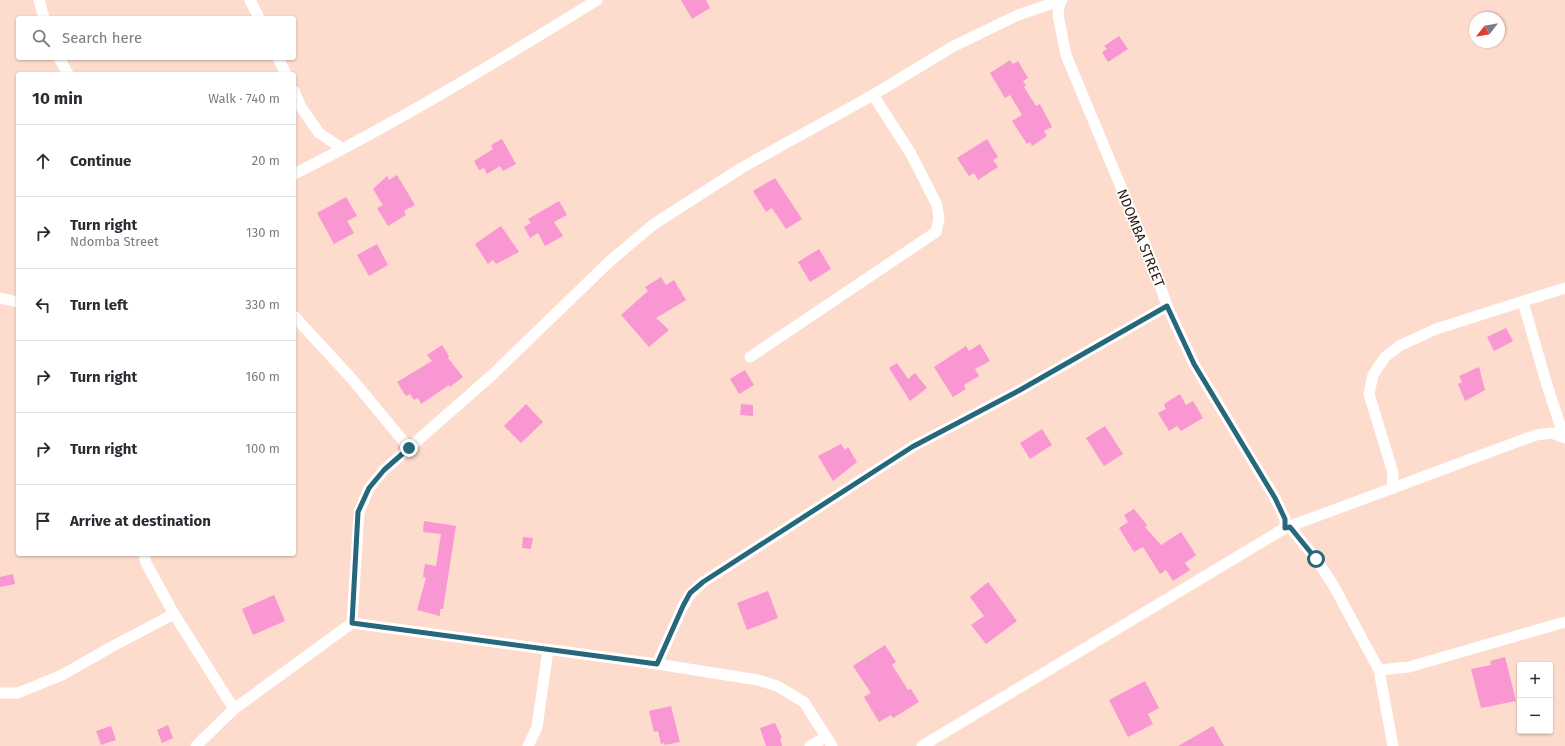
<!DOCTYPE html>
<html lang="en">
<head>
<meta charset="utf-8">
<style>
  body { margin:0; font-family:"Fira Sans",sans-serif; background:#f7f7f7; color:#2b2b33 }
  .controls { position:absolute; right:12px; bottom:12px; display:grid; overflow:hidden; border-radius:4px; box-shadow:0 1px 3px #0004 }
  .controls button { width:36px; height:36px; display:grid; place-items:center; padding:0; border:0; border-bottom:1px solid #e1e1e2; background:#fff; color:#2b2b33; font:20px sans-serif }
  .compass { position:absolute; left:1469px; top:12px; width:36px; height:36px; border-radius:50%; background:#fff; box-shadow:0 1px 3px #0004; rotate:239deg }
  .stop { position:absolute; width:12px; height:12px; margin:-9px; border:3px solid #27677b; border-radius:50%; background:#fff }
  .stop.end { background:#27677b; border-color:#fff; box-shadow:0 1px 4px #0008 }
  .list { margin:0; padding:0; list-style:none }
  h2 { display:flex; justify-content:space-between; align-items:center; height:52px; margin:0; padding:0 16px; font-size:17px }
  h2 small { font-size:13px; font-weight:400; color:#7c7c81 }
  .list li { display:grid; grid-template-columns:26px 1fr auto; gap:12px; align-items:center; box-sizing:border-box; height:72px; padding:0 16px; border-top:1px solid #e1e1e2 }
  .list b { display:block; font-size:15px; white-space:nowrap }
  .list p { margin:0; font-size:13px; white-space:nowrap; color:#7c7c81 }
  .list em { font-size:13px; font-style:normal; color:#7c7c81 }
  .icon { flex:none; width:22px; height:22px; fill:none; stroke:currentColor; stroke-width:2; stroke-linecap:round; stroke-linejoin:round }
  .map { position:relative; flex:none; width:1565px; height:746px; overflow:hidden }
  .search { position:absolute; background:#fff; box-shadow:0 1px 3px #0004; left:16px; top:16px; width:280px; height:44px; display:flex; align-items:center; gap:10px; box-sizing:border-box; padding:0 14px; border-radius:4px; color:#7c7c81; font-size:15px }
  .panel { position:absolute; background:#fff; box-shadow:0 1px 3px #0004; left:16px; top:72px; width:280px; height:484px; border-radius:4px }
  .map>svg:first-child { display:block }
</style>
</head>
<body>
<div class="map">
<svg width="1565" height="746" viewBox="0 0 1565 746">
  <rect width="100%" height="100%" fill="#fddbcd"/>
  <g fill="#f997d3">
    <path d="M681,0H706L710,8L692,19Z"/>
    <path d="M1119,36L1128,49L1108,62L1102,52L1107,49L1104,46Z"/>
    <path d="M1010,60L1013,64L1018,61L1028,78L1023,81L1026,85L1024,87L1036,106L1040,104L1052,127L1044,131L1047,136L1032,146L1030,142L1027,144L1012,121L1022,115L1010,95L1005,98L990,73Z"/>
    <path d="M502,139L516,164L503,171L500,166L487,174L484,168L479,170L474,161L493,149L491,145Z"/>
    <path d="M987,139L998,157L993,160L998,167L978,180L974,173L969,176L957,158Z"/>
    <path d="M397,175L415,205L404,211L406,215L388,226L377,208L383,205L373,189L387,176L389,180Z"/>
    <path d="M775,178L802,219L786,229L772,208L766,212L753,191Z"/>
    <path d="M346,197L357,216L347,221L354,233L334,244L317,213Z"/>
    <path d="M559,201L567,215L554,222L563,236L545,246L538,233L530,238L524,227L531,223L528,219Z"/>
    <path d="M501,226L519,252L496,264L493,260L488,264L475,244Z"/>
    <path d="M377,244L388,265L369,276L357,255Z"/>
    <path d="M819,249L831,269L810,282L798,262Z"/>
    <path d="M661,277L666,285L674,280L686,300L656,318L669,330L649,347L621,315L648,291L645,287Z"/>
    <path d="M1506,328L1513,341L1494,351L1487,337Z"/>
    <path d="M980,344L990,361L975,369L979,376L964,385L966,389L953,397L934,367L966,346L969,351Z"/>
    <path d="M442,345L449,356L448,358L463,377L450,387L449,385L421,404L418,398L414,400L410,394L406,396L397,382L432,361L427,355Z"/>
    <path d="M897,363L908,379L915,373L927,388L910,401L889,368Z"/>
    <path d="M1479,367L1485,390L1465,401L1458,384L1462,382L1459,376Z"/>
    <path d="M745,370L754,385L739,394L730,379Z"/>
    <path d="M1180,394L1186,405L1193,401L1203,418L1181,431L1177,426L1169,431L1158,413L1166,409L1164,404Z"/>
    <path d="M526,404L543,422L521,443L504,426Z"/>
    <path d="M741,404L753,405V416L740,415Z"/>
    <path d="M1105,426L1123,454L1104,466L1086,438Z"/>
    <path d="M1042,429L1052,445L1030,459L1020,443Z"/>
    <path d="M841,444L845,450L848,447L857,462L833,481L818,456Z"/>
    <path d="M1134,509L1147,525L1145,527L1161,545L1181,532L1196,555L1185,563L1190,570L1173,581L1166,570L1160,574L1143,547L1134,552L1119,528L1128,522L1124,515Z"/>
    <path d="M424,521L456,526L443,609H440V616L417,610L426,578L423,577L425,564L436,566L441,534L423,532Z"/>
    <path d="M523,537L533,538L531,549L522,548Z"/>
    <path d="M13,574L15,584L0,587V577Z"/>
    <path d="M988,582L1017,621L986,644L971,625L984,616L970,597Z"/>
    <path d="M768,591L778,618L747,630L737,603Z"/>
    <path d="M274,595L285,621L253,635L242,609Z"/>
    <path d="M885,645L896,662L892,665L908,690L911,689L919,702L893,718L891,715L879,722L864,697L871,693L853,666Z"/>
    <path d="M1505,657L1516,701L1481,708L1471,669L1491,665L1490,661Z"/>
    <path d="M1145,681L1159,708L1148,714L1153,724L1128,737L1109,700Z"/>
    <path d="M671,706L680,742L665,745L664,743L661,744L658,731L654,732L649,711Z"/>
    <path d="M775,723L782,738L780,739L782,746H766L760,728Z"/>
    <path d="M168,725L173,738L162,743L157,730Z"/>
    <path d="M111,726L116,740L101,745L96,731Z"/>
    <path d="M1213,726L1224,746H1178Z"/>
  </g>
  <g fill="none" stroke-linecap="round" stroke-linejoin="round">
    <g stroke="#fff" stroke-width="11">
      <path d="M39,0L44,18"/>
      <path d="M250,0L259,18"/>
      <path d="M1060,1L1058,15L1066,55L1153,264L1167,306L1194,364L1275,498L1285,519V528"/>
      <path d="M59,58L68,74"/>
      <path d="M278,58L286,74"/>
      <path d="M294,91L301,107L319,133L343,149"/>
      <path d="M294,174C398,122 498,61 597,0"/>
      <path d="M0,298L18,302"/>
      <path d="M1523,302L1547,385L1564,437"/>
      <path d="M294,316L352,379L409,448"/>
      <path d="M750,357L936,232L939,219L937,205L911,154L873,95"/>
      <path d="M1392,489L1393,473L1369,394L1373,375L1385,357L1399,346L1436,329L1565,288"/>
      <path d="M1290,527L1316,559L1332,583L1379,670L1409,667L1565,622"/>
      <path d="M144,554L146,563L174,614L234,709"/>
      <path d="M352,623L657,664L758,680L777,686L804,702L832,746"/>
      <path d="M657,664L683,606L691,593L703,582L912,447L1020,390L1167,306"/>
      <path d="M1379,670L1393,746"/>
      <path d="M0,693H18L62,675L113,646L174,614"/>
      <path d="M196,746L234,709L352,623L359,512L369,488L384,470L491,376L610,261L654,224L743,167L873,95L952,47L1018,15L1062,0"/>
      <path d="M528,746L537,727L548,650"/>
      <path d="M810,746L826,737"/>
      <path d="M922,746L1285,528L1536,435L1552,433L1565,438"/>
    </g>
  </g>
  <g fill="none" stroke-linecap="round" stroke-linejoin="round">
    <path stroke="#27677b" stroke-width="5" d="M409,448L384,470L369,488L358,512L352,623L657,664L683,606L690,593L703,582L912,447L1020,390L1167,306L1194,364L1275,498L1285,519V528L1290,527L1316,559"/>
  </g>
  <g text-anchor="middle" stroke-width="3.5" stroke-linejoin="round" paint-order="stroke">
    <g font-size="14" fill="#2a170e" stroke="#fff">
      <text transform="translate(1141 238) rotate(68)" y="5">NDOMBA STREET</text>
    </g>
  </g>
</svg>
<div class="controls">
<button>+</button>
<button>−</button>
</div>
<svg class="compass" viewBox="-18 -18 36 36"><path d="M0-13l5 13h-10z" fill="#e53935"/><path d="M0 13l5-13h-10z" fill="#7c7c81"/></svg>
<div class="stop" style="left:1316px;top:559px"></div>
<div class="stop end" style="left:409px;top:448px"></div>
<div class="search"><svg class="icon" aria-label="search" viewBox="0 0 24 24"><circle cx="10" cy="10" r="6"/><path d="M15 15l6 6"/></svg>Search here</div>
<section class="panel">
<h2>10 min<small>Walk · 740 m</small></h2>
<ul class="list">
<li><svg class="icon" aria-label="ahead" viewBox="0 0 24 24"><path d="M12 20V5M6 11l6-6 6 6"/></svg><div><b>Continue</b></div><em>20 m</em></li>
<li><svg class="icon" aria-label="right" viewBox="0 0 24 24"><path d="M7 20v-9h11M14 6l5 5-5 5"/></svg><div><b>Turn right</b><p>Ndomba Street</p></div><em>130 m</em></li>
<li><svg class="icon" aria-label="left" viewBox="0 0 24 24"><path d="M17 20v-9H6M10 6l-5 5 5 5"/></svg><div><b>Turn left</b></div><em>330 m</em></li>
<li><svg class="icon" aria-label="right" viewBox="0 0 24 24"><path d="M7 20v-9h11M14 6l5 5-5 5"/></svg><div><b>Turn right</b></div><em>160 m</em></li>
<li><svg class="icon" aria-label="right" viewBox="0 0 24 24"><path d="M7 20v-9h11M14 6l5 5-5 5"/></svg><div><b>Turn right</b></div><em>100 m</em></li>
<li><svg class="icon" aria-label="arrive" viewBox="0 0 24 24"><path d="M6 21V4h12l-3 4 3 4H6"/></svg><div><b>Arrive at destination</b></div></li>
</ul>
</section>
</div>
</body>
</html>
